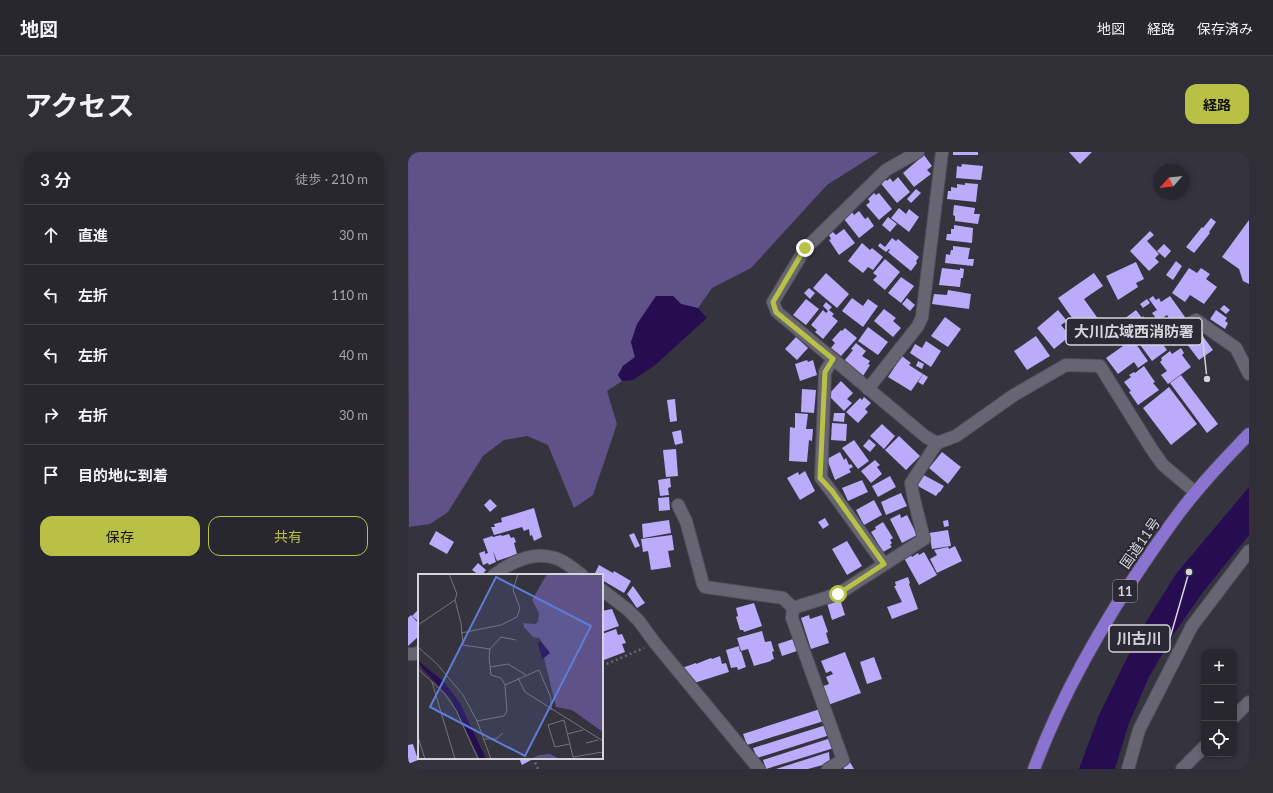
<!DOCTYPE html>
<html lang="ja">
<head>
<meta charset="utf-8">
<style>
  body { margin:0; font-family:Lato,"Noto Sans JP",sans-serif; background:#302e36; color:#f1f3f6 }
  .controls { position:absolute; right:12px; bottom:12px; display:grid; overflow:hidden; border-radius:8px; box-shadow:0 2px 6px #0003 }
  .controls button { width:36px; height:36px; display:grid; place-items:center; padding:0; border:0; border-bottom:1px solid #44434a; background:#28262e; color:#f1f3f6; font:20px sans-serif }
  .compass { position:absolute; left:745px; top:12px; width:36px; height:36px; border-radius:50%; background:#28262e; box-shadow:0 2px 6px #0003; rotate:243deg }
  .stop { position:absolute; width:12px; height:12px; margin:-9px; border:3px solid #b9c046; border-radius:50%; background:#fff }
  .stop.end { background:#b9c046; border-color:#fff; box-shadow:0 1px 4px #0008 }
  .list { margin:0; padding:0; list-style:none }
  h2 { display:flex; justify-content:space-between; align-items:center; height:52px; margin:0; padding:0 16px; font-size:17px }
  h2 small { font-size:13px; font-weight:400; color:#a5a5aa }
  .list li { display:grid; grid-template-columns:26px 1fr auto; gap:12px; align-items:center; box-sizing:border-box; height:60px; padding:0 16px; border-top:1px solid #44434a }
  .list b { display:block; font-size:15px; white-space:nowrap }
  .list em { font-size:13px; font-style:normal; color:#a5a5aa }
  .actions { display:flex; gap:8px; padding:12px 16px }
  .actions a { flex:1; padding:9px 0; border:1px solid #b9c046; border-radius:12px; text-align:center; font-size:14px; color:#b9c046 }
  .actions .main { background:#b9c046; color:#111 }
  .icon { flex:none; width:22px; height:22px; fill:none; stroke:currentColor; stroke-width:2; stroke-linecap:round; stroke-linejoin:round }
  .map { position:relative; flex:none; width:841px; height:617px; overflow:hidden; border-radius:12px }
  header { display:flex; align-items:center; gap:24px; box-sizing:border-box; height:56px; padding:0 20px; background:#28262e; border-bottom:1px solid #44434a }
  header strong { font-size:19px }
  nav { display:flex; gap:22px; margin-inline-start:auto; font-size:14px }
  .intro { display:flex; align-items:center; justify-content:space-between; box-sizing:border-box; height:96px; padding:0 24px }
  h1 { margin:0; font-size:28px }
  .button { padding:10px 18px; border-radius:12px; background:#b9c046; color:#111; font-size:14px; font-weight:700 }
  main { display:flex; gap:24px; padding:0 24px }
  aside { flex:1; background:#28262e; border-radius:12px; box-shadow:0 2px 6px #0003 }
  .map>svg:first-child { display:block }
</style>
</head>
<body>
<header>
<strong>地図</strong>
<nav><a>地図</a><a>経路</a><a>保存済み</a></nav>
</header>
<div class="intro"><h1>アクセス</h1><a class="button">経路</a></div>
<main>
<aside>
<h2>3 分<small>徒歩 · 210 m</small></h2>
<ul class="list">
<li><svg class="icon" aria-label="ahead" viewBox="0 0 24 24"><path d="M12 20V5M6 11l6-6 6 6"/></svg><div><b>直進</b></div><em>30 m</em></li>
<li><svg class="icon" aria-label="left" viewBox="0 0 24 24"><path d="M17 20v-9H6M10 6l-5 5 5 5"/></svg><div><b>左折</b></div><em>110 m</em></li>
<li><svg class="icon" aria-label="left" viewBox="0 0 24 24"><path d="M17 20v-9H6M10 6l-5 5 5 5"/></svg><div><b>左折</b></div><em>40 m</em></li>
<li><svg class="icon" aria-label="right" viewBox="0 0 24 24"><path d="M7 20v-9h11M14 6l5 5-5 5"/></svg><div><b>右折</b></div><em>30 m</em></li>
<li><svg class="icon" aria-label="arrive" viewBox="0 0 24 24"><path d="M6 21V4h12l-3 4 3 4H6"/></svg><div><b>目的地に到着</b></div></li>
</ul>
<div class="actions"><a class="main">保存</a><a>共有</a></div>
</aside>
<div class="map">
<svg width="841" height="617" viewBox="0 0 841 617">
  <rect width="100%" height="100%" fill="#35333e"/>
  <path fill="#5e5288" d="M0,0H471L419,33L343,116L304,136L290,156L273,152L265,144L223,190L227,205L215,214L210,223L214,229L199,239L209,272L185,343L166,356L140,293L119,284L96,288L75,304L40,360L22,372L1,375Z"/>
  <g fill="#260d51">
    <path d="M248,144H265L273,152L290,156L299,166L246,214L225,228L214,229L210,223L215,214L227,205L223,190L229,172Z"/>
    <path d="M841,335V383L795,440L765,483L740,527L720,574L707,617H671L691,563L715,514L738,470L768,422Z"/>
  </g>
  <g fill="#bbabfb">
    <rect x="545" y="0" width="25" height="3"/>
    <path d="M661,0H684L672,12Z"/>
    <path d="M516,3L524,14L519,18L523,22L506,35L495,21Z"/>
    <path d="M554,12L575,14L573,28L548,26L549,14L553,15Z"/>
    <path d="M475,24L479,29L482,26L485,30L490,25L502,40L489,51L470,28Z"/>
    <path d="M557,31L570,32L568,50L539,47L540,39H543V35L549,36V32L557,33Z"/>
    <path d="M508,37L513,41L503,51L499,47Z"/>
    <path d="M466,41L468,43L471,41L484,57L471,68L458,53L462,50L460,47Z"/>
    <path d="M546,53L567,56L566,62H572L570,72L547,69V64L545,63Z"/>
    <path d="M491,56L498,62L501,57L511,65L501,80L483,66Z"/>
    <path d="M451,59L457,67L460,65L466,74L451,86L436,67L444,60L446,63Z"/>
    <path d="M480,65L489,72L482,80L474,73Z"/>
    <path d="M803,66L808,70L801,80L802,81L786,101L778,95L794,75L795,76Z"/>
    <path d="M841,68V132L835,129L831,117L814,105Z"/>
    <path d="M546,73L565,76L564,91L538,88L539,82H543V77H546Z"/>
    <path d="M436,77L447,91L431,103L421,88L423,87L421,83L425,80L428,83Z"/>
    <path d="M742,79L746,83L739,89L751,102L747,106L751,110L741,119L722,99Z"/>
    <path d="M484,86L488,89L490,87L511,105L508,109L509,111L503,119L481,101L480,100L482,98L481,97L478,100L470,94L472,91L477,95Z"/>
    <path d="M454,91L462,98L464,96L475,105L465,118L460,115L455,121L440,109Z"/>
    <path d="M756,92L763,99L757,106L749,99Z"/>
    <path d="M545,94L562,96L560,107H566L565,114L537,111L538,102L542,103L543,98H545Z"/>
    <path d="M477,107L492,120L477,138L465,128L469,124L465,121Z"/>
    <path d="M768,109L774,114L765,128L758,123Z"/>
    <path d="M728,110L736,127L728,131L730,135L710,148L698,124Z"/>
    <path d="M534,116L552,118V116L556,117L555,126H553L552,135L531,133Z"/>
    <path d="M781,116L789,121L793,116L802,122L798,127L809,135L796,152L782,143L777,150L764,141Z"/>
    <path d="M418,121L441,142L429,156L405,136Z"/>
    <path d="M686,121L695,134L676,147L691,168L674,180L650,146Z"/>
    <path d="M493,125L506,134L493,151L480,141Z"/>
    <path d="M401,136L407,141L402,147L396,141Z"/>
    <path d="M540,138L563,142L561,157L524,152L526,142L539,143Z"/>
    <path d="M745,144L748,148L751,146L753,150L762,144L777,165L769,171L767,168L764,171L759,163L750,169L744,161L749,158L741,147Z"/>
    <path d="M444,146L455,154L460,147L470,154L455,175L434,159Z"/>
    <path d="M499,146L507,153L502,159L494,152Z"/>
    <path d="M398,147L411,157L398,173L385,163Z"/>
    <path d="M739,147L742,151L735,156L732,152Z"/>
    <path d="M418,150L424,155L421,158L426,162L424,164L430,169L415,187L407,180L409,178L403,173L415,158L418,161L420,159L415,154Z"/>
    <path d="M816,153L822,158L818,162L812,157Z"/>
    <path d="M476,157L488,166L485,169L493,176L485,185L466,169Z"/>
    <path d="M650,158L659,169L653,173L662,184L646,197L629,176Z"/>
    <path d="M728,158L734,166L735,164L739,169L737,170L742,178L727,189L723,183L718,187V188L723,185L740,209L730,216L726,210L710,222L698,206L715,194L712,189L717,185L708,173Z"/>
    <path d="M808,158L819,166L817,169L820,171L817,177L802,167Z"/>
    <path d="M537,165L553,177L540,195L523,184Z"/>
    <path d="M460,175L480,190L470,203L450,189Z"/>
    <path d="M750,175L754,180L749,184L759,198L744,209L730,190Z"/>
    <path d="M437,176L449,186L433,204L423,196L427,191L424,188L433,178L434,179Z"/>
    <path d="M791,179L805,198L791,208L775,187L784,180L786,182Z"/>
    <path d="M628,184L642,204L619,218L606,199Z"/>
    <path d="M388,185L400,196L389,208L377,197Z"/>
    <path d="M518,189L533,199L523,215L502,201L507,192L514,196Z"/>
    <path d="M448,191L458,199L454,204L462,209L460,212L462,213L455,224L436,209L445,198L443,197Z"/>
    <path d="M773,196L776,201L774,203L783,215L760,232L753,223L759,219L752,210L754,208L753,206L762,199L764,202Z"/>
    <path d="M494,204L503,211L501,213L515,222L503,239L480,225Z"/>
    <path d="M399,208L400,210L405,208L409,223L392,229L387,212Z"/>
    <path d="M510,209L516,212L514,217L508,214Z"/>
    <path d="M736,214L747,230L745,231L751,238L730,253L721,240L723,239L716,230L723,225L721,223L726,220L727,221Z"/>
    <path d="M515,222L520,225L515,233L510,230Z"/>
    <path d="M773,223L810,272L799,281L762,231Z"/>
    <path d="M433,229L445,241L439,247L444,251L436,259L420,243Z"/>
    <path d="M761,235L789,272L763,293L735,256Z"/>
    <path d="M394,237L408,238L406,261L393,260Z"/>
    <path d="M456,245L463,251L457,257L460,260L450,271L438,260L452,246L454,248Z"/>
    <path d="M267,247L269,269L262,270L259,248Z"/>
    <path d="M387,261L400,262L398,277H405L404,289L401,288L399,310L381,309L382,275L387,276Z"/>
    <path d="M426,261H437L436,270L425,269Z"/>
    <path d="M424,271L439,272L438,289L423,288Z"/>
    <path d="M474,272L487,284L476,297L462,284Z"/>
    <path d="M273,278L275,291L267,293L264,280Z"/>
    <path d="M491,284L512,304L498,318L477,298Z"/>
    <path d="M461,287L468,293L462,300L455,294Z"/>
    <path d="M446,288L461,309L450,317L434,296Z"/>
    <path d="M268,297L270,324L258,325L255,298Z"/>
    <path d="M432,300L436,308L438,306L441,313L443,312L445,315L441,317L443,320L427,328L419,307Z"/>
    <path d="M534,300L553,315L540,332L521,316Z"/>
    <path d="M467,308L472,313L469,315L474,322L463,331L453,319Z"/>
    <path d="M397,319L407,339L392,348L379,326L390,320L391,323Z"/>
    <path d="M512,321L536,334L532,340H531L528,344L508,333Z"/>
    <path d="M482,324L488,335L470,345L464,334Z"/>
    <path d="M262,326L263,335L260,336L261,343L252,344L250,328Z"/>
    <path d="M454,328L460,340L440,349L434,336Z"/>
    <path d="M493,341L499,354L478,363L473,350Z"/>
    <path d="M261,345L262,358L251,359L250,346Z"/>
    <path d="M82,347L89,354L82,360L76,353Z"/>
    <path d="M466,348L474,363L456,373L448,358Z"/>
    <path d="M126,356L134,385L126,389L124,383L122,384L121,377L116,379L114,375L86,383L83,375H87L86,372L94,370L93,366Z"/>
    <path d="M492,362L493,366L499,363L509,383L494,391L482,367Z"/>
    <path d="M417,366L421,373L415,377L410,370Z"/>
    <path d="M261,368L263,381L235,386L234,372Z"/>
    <path d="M540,368L541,374L536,375L535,369Z"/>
    <path d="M475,370L485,386L482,388L484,391L482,393L484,395L475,400L463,380L468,377L467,375Z"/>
    <path d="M540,378L543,394L524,397L521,381Z"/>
    <path d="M28,379L46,390L39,402L21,392Z"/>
    <path d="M226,381L232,394L227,396L221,383Z"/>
    <path d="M101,382L103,386L106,385L108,390L106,391L109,402L89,409L85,399L88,410L81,413L80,411L75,413L71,401L77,399V402L80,401L75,387L84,384L85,385L93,383L94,384Z"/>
    <path d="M264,383L266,398L260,399L263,415L243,418L240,399L235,400L233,387Z"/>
    <path d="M439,389L454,414L439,423L424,397Z"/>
    <path d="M547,394L554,409L529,421L522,407L529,403L526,398L540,395L541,397Z"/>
    <path d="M516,400L529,423L511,433L496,406L502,402L504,405L510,401L511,403Z"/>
    <path d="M70,411L78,418L74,423H71L64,418Z"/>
    <path d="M191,413L205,421L206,419L223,429L216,441L194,428V423H186Z"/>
    <path d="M500,425L502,431L501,432L510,457L484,467L479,455L494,450L486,434H488L487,430Z"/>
    <path d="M225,434L237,451L229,456L219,442Z"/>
    <path d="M432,447L437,463L424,468L419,451Z"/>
    <path d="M346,451L354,474L336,480L335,478H332L328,465L330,464L328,456Z"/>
    <path d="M11,457V470L4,464Z"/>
    <path d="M204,457L211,474L194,480V459Z"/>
    <path d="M3,463L11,472V484L0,494V466Z"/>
    <path d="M401,463L402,467L414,463L420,480L418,481L421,491L403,497L393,466Z"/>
    <path d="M208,477L210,483L214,482L218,491L214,492L217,500L196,508L194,505V482Z"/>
    <path d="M354,479L357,490L363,489L366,499L364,500L366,507L363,508V509L346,514L340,497L333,499L329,486Z"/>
    <path d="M388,486L392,498L374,504L370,492Z"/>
    <path d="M331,494L332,500L333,499L338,515L330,518L329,515L323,516L318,498Z"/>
    <path d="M437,500L453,541L420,553L413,535L421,532L418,525L425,522L423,519L418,521L413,509Z"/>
    <path d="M312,504L314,512L318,511L321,520L286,531L274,516L288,511V512L303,506L304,507Z"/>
    <path d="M466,505L474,527L459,532L452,510Z"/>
    <path d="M412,557L416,569L339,593L335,582Z"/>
    <path d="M418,573L422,583L349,606L345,596Z"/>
    <path d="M423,586L426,596L358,617L355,608Z"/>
    <path d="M5,592L10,608L0,612V593Z"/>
    <path d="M421,600L422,611L400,617H368Z"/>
    <path d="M111,606H122L123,608L114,613Z"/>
    <path d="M440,607L446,617H436L433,610Z"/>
  </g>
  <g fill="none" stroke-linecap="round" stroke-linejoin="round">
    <defs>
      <g id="minor">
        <path d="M510,0L478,18L397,97L365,150L369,160L518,285L529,291"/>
        <path d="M778,173L788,168L828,196L841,222"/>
        <path d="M425,207L417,220L413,326L423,339L476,412"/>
        <path d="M460,237L510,174L514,165L534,0"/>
        <path d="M270,353L278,369L295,432L297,435L375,446L385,456L430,442L516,387L505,343L503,331L529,291L548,284L606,243L658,213L692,214L743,296L755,313L787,340"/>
        <path d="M86,423C103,410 125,399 147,406C157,409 166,417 174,423"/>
        <path d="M194,438L219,457L231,469L247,491L351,617"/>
        <path d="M385,456L384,466L435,608L420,617"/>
        <path d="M0,502H7L11,500"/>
        <path d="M826,565L841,550"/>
        <path d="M720,617L731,578L784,474L841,399"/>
        <path d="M774,617L796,595"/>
      </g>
      <path id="trunk" d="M626,617C655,539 697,467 744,399C758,379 772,358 788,340C804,320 823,301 841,282"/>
    </defs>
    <use href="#minor" stroke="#504f58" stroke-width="14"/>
    <use href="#trunk" stroke="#504f58" stroke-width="14"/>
    <g stroke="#6a6972" stroke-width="2.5" stroke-dasharray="2 3" stroke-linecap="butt">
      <path d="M194,514L236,496"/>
      <path d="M125,606L130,617"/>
    </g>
    <use href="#minor" stroke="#676572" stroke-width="12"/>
    <use href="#trunk" stroke="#8b74d1" stroke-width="12"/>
  </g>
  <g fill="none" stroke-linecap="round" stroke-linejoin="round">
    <path stroke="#b9c046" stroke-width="5" d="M397,96L365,150L368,160L425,207L417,220L412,326L424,339L476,412L430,442"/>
  </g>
  <g text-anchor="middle" stroke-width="4" stroke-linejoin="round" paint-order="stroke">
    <rect fill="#2b2934" stroke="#a3a1aa" stroke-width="1" x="705" y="428" width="24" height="22" rx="3"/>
    <g font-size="13" font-weight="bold" fill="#d6d5dc">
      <text x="717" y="444">11</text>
    </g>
    <g font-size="14" fill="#d6d5dc" stroke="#2b2934">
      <text transform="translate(732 391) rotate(-55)" y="5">国道11号</text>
    </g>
  </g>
  <g transform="translate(10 422)">
    <rect width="185" height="185" fill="#35333e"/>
    <path d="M129,0H185V158L154,136L138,133L126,84L132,79L121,64L115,63L106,53L105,49L117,50L120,48L121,39L114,26ZM132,180L142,185H113L121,181Z" fill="#5e5288"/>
    <path d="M122,67L132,79L124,85L120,69ZM0,87L25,107L42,129L68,185H62L33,125L4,94Z" fill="#260d51"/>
    <path fill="none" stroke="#75747d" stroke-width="1" d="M31,0L39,20L37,26L43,49L45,71L72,75M0,51L37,26M43,59L83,51L99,43L102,34L95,16L100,0M0,73L19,90L45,121L59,147L73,185M72,93L90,90L108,101M0,95L26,119L38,136L60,185M100,104L107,118L185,167M14,108L37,185M87,111L121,96L133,124V136M146,146L155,183L185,178M146,146L130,151L137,173L152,170M59,147L86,142L89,137L87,111L83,104L73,101L71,83L72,75L83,63L98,66M149,160L165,156M0,163L7,185M65,165H78L85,159M168,169L180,166"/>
    <path fill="#5e7dd9" fill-opacity="0.15" stroke="#5e7dd9" stroke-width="2" d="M78,3L173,52L107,182L12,133Z"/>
    <rect width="185" height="185" fill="none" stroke="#d6d5dc" stroke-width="2"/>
  </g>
  <path fill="none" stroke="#d6d5dc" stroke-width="1.5" d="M799 227L794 180M781 420L762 486"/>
  <g fill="#d6d5dc" stroke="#2b2934" stroke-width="1.5">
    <circle cx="799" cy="227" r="4"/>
    <circle cx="781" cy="420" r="4"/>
  </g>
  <g fill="#2b2934" stroke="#d6d5dc" stroke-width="1.5">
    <rect x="658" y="166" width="136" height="27" rx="4"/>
    <rect x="701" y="473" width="61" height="27" rx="4"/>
  </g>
  <g font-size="15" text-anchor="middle" font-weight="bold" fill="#d6d5dc">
    <text x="726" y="185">大川広域西消防署</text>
    <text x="731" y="492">川古川</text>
  </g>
</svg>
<div class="controls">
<button>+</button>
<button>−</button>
<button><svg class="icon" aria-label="locate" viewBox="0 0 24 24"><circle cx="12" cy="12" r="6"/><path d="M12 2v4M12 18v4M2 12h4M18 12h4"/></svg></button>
</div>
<svg class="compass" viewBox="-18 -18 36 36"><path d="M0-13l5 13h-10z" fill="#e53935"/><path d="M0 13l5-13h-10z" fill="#a5a5aa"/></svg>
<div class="stop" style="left:430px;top:442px"></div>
<div class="stop end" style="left:397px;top:96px"></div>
</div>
</main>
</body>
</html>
